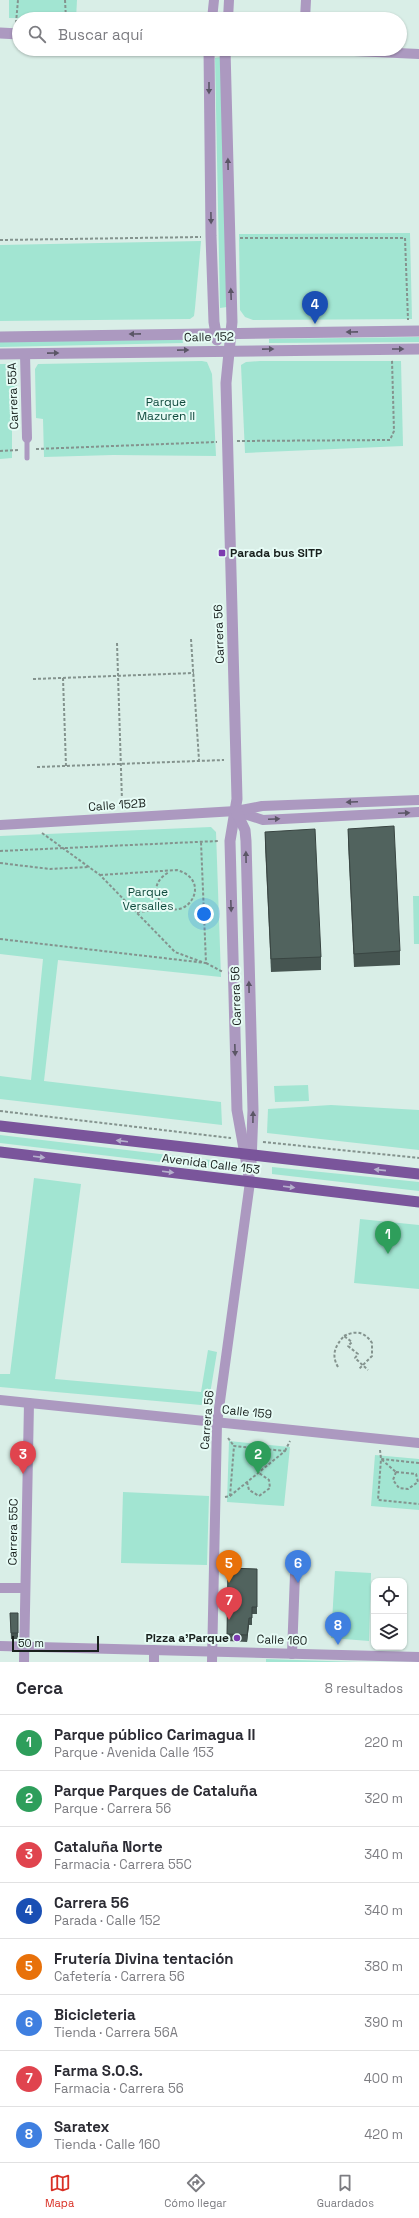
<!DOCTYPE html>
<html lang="es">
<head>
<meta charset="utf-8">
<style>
  body { margin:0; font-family:"Space Grotesk",sans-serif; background:#f7f7f7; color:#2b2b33 }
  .controls { position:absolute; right:12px; bottom:12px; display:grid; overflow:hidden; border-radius:8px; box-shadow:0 1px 3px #0004 }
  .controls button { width:36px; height:36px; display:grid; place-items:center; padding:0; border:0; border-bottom:1px solid #e1e1e2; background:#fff; color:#2b2b33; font:20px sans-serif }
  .scale { position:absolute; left:12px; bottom:10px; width:87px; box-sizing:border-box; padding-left:4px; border:2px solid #18201d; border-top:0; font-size:11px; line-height:14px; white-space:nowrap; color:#18201d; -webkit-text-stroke:3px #e6fbf5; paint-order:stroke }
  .you { position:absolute; left:204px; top:914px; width:14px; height:14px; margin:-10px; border:3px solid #fff; border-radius:50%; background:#1a73e8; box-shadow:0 0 0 6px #1a73e833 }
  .badge { display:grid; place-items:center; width:26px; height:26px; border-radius:50%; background:#d93025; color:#fff; font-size:13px; font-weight:700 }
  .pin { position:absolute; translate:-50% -33px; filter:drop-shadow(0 1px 2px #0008) }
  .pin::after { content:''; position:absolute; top:21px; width:14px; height:12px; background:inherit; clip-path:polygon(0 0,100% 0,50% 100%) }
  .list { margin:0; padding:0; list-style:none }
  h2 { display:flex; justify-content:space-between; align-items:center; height:52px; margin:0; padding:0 16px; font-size:17px }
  h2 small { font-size:13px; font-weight:400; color:#7c7c81 }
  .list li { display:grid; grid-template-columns:26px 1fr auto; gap:12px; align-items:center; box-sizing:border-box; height:56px; padding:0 16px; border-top:1px solid #e1e1e2 }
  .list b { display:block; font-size:15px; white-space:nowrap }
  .list p { margin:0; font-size:13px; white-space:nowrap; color:#7c7c81 }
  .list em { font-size:13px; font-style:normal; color:#7c7c81 }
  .icon { flex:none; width:22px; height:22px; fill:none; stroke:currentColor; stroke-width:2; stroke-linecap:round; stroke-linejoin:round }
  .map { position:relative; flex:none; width:419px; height:1662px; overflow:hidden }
  .search { position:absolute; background:#fff; box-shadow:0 1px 3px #0004; left:12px; right:12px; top:12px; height:44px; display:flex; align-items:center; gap:10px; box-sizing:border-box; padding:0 14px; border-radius:22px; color:#7c7c81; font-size:15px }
  .sheet { height:500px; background:#fff }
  nav { display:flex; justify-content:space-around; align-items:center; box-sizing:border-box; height:56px; border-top:1px solid #e1e1e2; background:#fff; font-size:11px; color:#7c7c81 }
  nav a { display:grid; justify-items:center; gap:2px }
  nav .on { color:#d93025 }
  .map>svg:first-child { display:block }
</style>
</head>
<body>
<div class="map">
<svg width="419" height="1662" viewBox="0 0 419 1662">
  <rect width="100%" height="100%" fill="#d9eee7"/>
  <g fill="#a2e5d2">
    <path d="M9,0H77L76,19L9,18Z"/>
    <path d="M221,57L227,307L220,308L215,58Z"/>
    <path d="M410,233L412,319L253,320L245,317L240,310L239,234Z"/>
    <path d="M201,241L195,308L194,316L190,319L0,321V245Z"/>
    <path d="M419,337V342L269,343V339Z"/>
    <path d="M182,338L183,343L0,347V341Z"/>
    <path d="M202,361L207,362L212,374L216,456L113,455L44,457L43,419L36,418L35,369L38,364Z"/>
    <path d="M260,361H401L403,446L245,453L241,365L246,362Z"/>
    <path d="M0,364H12L17,367L16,417L12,418V458L0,459Z"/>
    <path d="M211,827L216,832L221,977L58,960L44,1081L221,1102L222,1125L0,1099V1076L31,1080L43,959L0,954V836Z"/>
    <path d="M413,896H419V944H414Z"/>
    <path d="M308,1085L309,1101L275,1102L274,1086Z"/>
    <path d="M331,1105L419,1110V1150L267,1133L268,1109Z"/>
    <path d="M0,1135L236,1163V1171L0,1143Z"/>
    <path d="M272,1167L419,1182V1191L272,1174Z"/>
    <path d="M34,1178L81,1184L55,1379L201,1392L208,1350L217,1352L209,1400L201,1405L190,1404L0,1387V1374H10Z"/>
    <path d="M360,1219L419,1225V1289L354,1283Z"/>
    <path d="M229,1441L290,1447L284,1506L227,1502Z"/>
    <path d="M375,1455L419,1459V1510L371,1506Z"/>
    <path d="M123,1492L209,1496L207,1565L121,1563Z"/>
    <path d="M335,1571L371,1573L369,1641L331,1638Z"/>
    <path d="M266,1659L358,1662H266Z"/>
  </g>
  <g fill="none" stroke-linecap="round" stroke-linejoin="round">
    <g stroke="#84938e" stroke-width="2" stroke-dasharray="3 2" stroke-linecap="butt">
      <path d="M65,0L66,19"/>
      <path d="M16,23L18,0"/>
      <path d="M240,238H405L408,320"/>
      <path d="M0,240L201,237"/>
      <path d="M237,441L390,440L394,431L392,360"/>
      <path d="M36,449L217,442"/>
      <path d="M0,451L19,450"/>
      <path d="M191,639L199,760"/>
      <path d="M117,643L122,801"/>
      <path d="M63,678L66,766"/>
      <path d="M33,679L194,673"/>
      <path d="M37,767L224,760"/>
      <path d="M42,833L100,875L175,952L202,962"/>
      <path d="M0,851L218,841"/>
      <path d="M0,863L50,869L90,867"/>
      <path d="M100,875L177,870C214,881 186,923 164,905C160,902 157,897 156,892C156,882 161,877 169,872"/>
      <path d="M137,912L171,909"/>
      <path d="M0,939L206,963L201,842"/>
      <path d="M206,963L223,972"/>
      <path d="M0,1111L231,1138"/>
      <path d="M263,1142L419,1158"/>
      <path d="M344,1336C356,1330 365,1332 372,1343V1356L359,1369"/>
      <path d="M338,1367C331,1355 335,1346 344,1336L352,1342L348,1346L358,1354L355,1358L368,1370"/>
      <path d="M228,1438L234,1446"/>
      <path d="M380,1450L381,1459L396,1472"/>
      <path d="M285,1451L290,1441"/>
      <path d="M419,1463L381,1459L378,1500L419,1504"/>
      <path d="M396,1472L416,1474L418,1482L408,1489L399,1488L393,1480Z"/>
      <path d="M247,1482L249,1490L259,1496L270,1488L269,1480L259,1473"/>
      <path d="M225,1497L230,1496L285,1451L234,1446L230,1496"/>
    </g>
    <path stroke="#ac99c0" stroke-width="5" d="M27,458V438"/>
    <g stroke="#ac99c0" stroke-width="10">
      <path d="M212,19L214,0"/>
      <path d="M228,19L229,0"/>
      <path d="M305,19L306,0"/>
      <path d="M311,49L419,54"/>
      <path d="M25,354L27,438"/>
      <path d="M238,812L263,820L419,812"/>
      <path d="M0,825L236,811L262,806L419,800"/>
      <path d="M0,1400L419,1443"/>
      <path d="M0,1588H25"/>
      <path d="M0,1646L419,1657"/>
      <path d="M154,1650V1662"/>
      <path d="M292,1654L295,1574"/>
      <path d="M24,1662L29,1403"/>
      <path d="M212,1662L217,1423L250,1182"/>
    </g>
    <g stroke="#ac99c0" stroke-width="11">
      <path d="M0,33L19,34"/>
      <path d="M209,49L211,236L214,322L217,340"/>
      <path d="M225,49L232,322L226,383L237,799L230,841L237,1110L250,1182"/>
      <path d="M0,337L419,331"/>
      <path d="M0,354L419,349"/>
      <path d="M236,811L245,830L246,841L253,1110L251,1163"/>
    </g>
    <g stroke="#7a559b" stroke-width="11">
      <path d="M0,1126L419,1174"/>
      <path d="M0,1152L419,1202"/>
    </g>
  </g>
  <g fill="#465551">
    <path d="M348,829L400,951V965L354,967L348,842Z"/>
    <path d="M265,832L321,957V970L271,972L265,845Z"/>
    <path d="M228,1568L257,1569V1614H252V1625H249L247,1642L227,1641Z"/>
    <path d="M10,1613H18V1639H11Z"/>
  </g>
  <path fill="#394542" d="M249,1618V1625L247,1642V1635Z"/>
  <g fill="#51635e" stroke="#394542">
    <path d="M394,826L400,951L354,954L348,829Z"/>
    <path d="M315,829L321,957L271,959L265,832Z"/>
    <path d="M228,1568L257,1569V1607H252V1618H249L247,1635L227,1634Z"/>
    <path d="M10,1613H18V1633H11Z"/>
  </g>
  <defs><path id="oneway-solid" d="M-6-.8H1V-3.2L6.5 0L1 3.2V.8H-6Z"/></defs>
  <g fill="#5b5666">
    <use href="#oneway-solid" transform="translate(209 88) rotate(90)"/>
    <use href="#oneway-solid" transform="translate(228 164) rotate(-91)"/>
    <use href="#oneway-solid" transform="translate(211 218) rotate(89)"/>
    <use href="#oneway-solid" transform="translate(231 294) rotate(-92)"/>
    <use href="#oneway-solid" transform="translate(352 332) rotate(179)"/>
    <use href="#oneway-solid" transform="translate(135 334) rotate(179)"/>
    <use href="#oneway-solid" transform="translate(268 349) rotate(-1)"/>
    <use href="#oneway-solid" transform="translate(398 349)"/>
    <use href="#oneway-solid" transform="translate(183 350) rotate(-1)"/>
    <use href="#oneway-solid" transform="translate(53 353) rotate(-1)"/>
    <use href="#oneway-solid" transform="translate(352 802) rotate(178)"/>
    <use href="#oneway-solid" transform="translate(404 813) rotate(-3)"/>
    <use href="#oneway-solid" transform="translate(274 819) rotate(-3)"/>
    <use href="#oneway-solid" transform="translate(246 857) rotate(-91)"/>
    <use href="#oneway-solid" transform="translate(231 906) rotate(88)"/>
    <use href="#oneway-solid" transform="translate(249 987) rotate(-91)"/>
    <use href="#oneway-solid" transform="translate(235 1050) rotate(88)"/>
    <use href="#oneway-solid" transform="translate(253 1117) rotate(-89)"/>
  </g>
  <g fill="#b5b0cc">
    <use href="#oneway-solid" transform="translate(122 1141) rotate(-173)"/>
    <use href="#oneway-solid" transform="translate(39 1157) rotate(7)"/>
    <use href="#oneway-solid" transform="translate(380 1170) rotate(-174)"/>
    <use href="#oneway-solid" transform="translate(168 1172) rotate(7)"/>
    <use href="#oneway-solid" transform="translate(289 1187) rotate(7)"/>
  </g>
  <g fill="#7d3baf" stroke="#e6fbf5" stroke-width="1.5">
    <rect x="218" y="549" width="8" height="8" rx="2"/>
    <circle cx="237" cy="1638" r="4"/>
  </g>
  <g text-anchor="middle" stroke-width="4" stroke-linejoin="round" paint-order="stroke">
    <g font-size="12" fill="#18201d" stroke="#e6fbf5">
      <text transform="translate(209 337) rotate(-1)" y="4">Calle 152</text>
      <text transform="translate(13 396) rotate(-92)" y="4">Carrera 55A</text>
      <text transform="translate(219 634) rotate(-92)" y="4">Carrera 56</text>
      <text transform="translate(117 805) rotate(-4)" y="4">Calle 152B</text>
      <text transform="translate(236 996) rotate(-92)" y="4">Carrera 56</text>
      <text transform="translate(211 1164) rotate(7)" y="4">Avenida Calle 153</text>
      <text transform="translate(247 1412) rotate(6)" y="4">Calle 159</text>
      <text transform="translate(207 1420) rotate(-85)" y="4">Carrera 56</text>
      <text transform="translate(13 1532) rotate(-89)" y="4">Carrera 55C</text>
      <text transform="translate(282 1640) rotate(2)" y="4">Calle 160</text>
    </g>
    <g font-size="12" fill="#114b3e" stroke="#e6fbf5">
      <text x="166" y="406">Parque<tspan x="166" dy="14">Mazuren II</tspan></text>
      <text x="148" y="896">Parque<tspan x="148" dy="14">Versalles</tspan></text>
    </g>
    <g font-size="12" font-weight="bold" fill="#18201d" stroke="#e6fbf5" text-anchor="start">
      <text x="230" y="557">Parada bus SITP</text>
      <text x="229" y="1642" text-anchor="end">Pizza a'Parque</text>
    </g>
  </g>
</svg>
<div class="controls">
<button><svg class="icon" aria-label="locate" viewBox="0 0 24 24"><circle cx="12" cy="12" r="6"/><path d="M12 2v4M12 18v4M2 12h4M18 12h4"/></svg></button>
<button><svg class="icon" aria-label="layers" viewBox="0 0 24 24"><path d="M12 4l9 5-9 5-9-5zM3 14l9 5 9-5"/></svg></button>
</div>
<div class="scale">50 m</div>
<div class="you"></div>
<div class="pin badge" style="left:388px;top:1254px;background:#2e9e5b">1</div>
<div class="pin badge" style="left:258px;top:1474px;background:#2e9e5b">2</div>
<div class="pin badge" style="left:23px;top:1474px;background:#e0444e">3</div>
<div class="pin badge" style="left:315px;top:324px;background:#1a4fb4">4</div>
<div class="pin badge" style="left:229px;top:1583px;background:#e8710a">5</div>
<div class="pin badge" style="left:298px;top:1583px;background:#3f7fe0">6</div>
<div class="pin badge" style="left:229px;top:1620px;background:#e0444e">7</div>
<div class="pin badge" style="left:338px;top:1645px;background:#3f7fe0">8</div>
<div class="search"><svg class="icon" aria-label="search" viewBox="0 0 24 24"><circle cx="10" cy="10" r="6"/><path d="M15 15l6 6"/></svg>Buscar aquí</div>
</div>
<section class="sheet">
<h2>Cerca<small>8 resultados</small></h2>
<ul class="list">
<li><span class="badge" style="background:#2e9e5b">1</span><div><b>Parque público Carimagua II</b><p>Parque · Avenida Calle 153</p></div><em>220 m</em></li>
<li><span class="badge" style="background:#2e9e5b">2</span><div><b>Parque Parques de Cataluña</b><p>Parque · Carrera 56</p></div><em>320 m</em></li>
<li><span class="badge" style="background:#e0444e">3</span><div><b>Cataluña Norte</b><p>Farmacia · Carrera 55C</p></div><em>340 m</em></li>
<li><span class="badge" style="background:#1a4fb4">4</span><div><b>Carrera 56</b><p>Parada · Calle 152</p></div><em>340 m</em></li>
<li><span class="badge" style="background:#e8710a">5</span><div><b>Frutería Divina tentación</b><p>Cafetería · Carrera 56</p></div><em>380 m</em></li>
<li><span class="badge" style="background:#3f7fe0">6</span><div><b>Bicicleteria</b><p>Tienda · Carrera 56A</p></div><em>390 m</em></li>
<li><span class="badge" style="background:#e0444e">7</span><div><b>Farma S.O.S.</b><p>Farmacia · Carrera 56</p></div><em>400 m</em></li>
<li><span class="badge" style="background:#3f7fe0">8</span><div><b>Saratex</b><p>Tienda · Calle 160</p></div><em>420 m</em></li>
</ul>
</section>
<nav>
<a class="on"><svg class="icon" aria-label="map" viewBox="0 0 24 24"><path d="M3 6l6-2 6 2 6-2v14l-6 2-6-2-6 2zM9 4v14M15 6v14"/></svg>Mapa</a>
<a><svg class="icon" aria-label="directions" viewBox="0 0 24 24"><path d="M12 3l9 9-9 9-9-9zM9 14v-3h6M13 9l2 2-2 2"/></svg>Cómo llegar</a>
<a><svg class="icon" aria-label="saved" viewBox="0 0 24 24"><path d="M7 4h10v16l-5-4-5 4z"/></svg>Guardados</a>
</nav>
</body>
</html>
